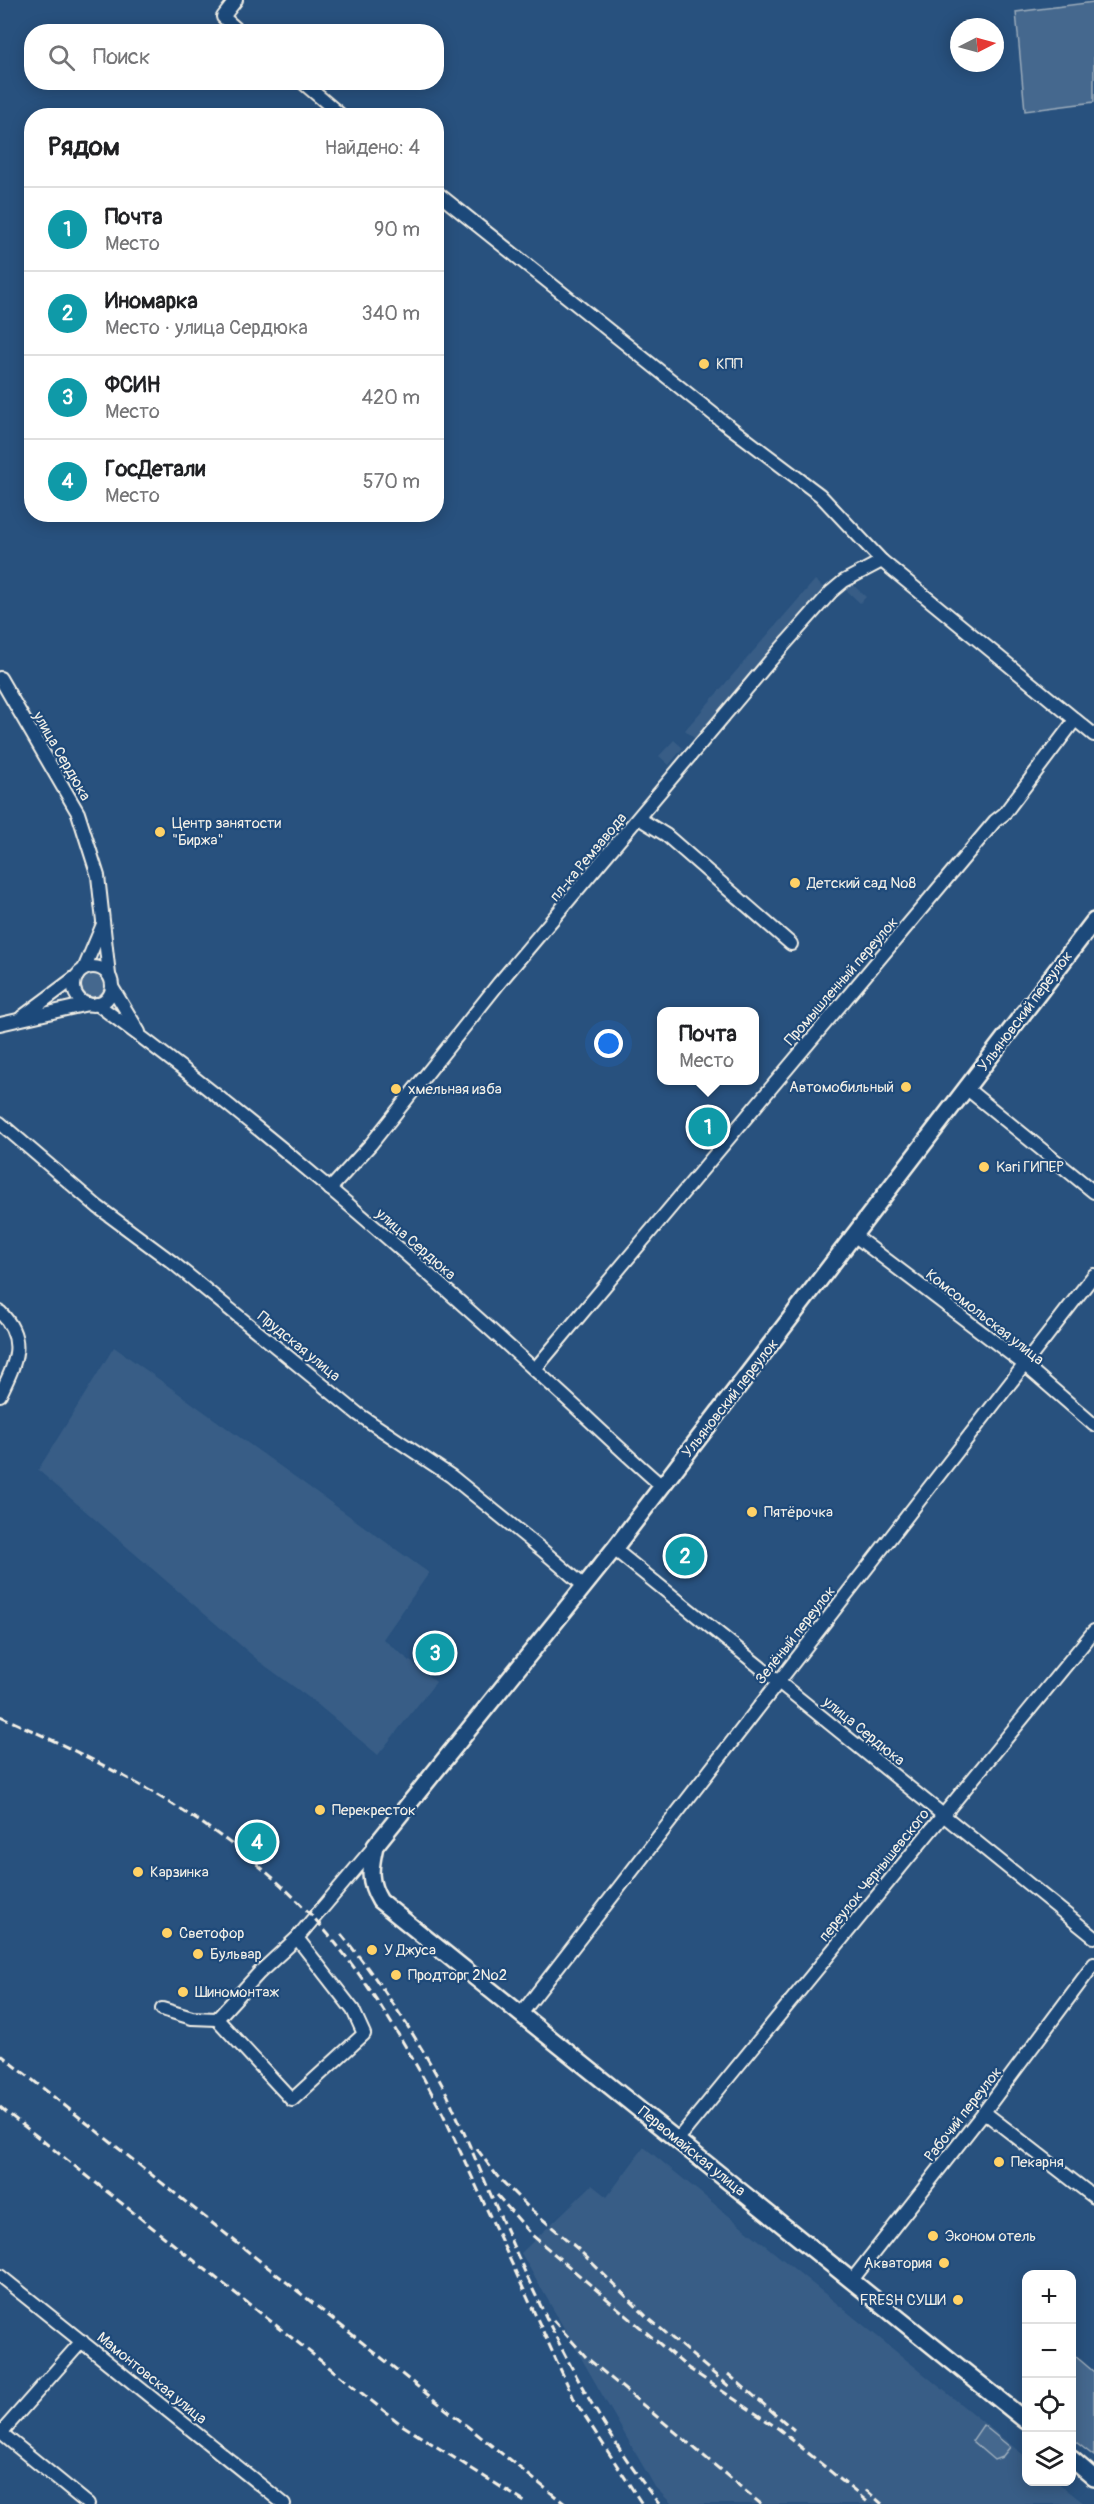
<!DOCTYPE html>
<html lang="ru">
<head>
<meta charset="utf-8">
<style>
  body { margin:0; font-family:Pangolin,sans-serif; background:#f6f6f6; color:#202124 }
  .controls { position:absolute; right:18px; bottom:18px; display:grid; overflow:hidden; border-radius:12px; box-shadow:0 3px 15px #0003 }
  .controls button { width:54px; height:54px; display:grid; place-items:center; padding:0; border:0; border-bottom:2px solid #e0e0e0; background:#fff; color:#202124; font:30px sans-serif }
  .compass { position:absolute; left:950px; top:18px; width:54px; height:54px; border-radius:50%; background:#fff; box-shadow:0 3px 15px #0003; rotate:84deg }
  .you { position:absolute; left:609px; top:1044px; width:21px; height:21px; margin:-15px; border:4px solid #fff; border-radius:50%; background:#1a73e8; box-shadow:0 0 0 9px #1a73e833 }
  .badge { display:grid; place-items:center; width:39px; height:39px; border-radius:50%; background:#d93025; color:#fff; font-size:20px; font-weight:700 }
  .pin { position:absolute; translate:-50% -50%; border:3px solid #fff; box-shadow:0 2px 6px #0006 }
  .popup { position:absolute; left:657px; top:1007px; width:102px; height:78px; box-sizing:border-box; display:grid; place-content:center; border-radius:12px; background:#fff; filter:drop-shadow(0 2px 4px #0005); font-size:20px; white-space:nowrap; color:#757577 }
  .popup b { font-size:22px; color:#202124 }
  .popup::after { content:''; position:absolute; left:50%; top:100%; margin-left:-12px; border:12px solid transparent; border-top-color:#fff }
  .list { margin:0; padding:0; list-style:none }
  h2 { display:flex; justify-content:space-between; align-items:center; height:78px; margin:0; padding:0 24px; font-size:26px }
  h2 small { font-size:20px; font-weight:400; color:#757577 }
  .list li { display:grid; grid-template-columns:39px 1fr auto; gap:18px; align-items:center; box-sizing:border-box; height:84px; padding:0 24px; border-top:2px solid #e0e0e0 }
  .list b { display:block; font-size:22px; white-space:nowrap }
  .list p { margin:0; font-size:20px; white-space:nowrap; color:#757577 }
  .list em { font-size:20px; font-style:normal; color:#757577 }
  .icon { flex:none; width:33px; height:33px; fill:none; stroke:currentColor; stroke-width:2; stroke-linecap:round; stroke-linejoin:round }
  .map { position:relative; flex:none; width:1094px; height:2504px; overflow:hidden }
  .search { position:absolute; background:#fff; box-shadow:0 3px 15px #0003; left:24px; top:24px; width:420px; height:66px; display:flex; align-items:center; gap:15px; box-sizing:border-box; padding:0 21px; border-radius:24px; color:#757577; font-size:22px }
  .panel { position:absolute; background:#fff; box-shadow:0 3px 15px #0003; left:24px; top:108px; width:420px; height:414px; border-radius:24px }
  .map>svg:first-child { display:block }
</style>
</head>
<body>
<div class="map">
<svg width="1094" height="2504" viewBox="0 0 1094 2504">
  <rect width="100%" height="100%" fill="#28517e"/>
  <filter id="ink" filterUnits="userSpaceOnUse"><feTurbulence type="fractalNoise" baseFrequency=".0167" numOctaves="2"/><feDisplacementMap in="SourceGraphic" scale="12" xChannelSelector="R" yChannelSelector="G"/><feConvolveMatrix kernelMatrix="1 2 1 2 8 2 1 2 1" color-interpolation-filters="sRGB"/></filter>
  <g filter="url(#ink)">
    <g fill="#375d86">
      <path d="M815,580L826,590L696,740L685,730Z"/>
      <path d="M851,583L866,597L860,603L845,589Z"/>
      <path d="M674,740L683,748L669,765L659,756Z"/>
      <path d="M114,1347L429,1573L383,1639L436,1682L378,1755L312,1700L260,1662L38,1470Z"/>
      <path d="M644,2147L1026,2457V2482H1057L1085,2504H672L655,2487L521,2253L592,2185L607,2197Z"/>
    </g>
    <g fill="#45688e" stroke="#9cacbb" stroke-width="1.5">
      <path d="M1094,2V102L1025,111L1016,12Z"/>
      <circle cx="93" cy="985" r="12"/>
      <path d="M1074,2355L1094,2372V2456L1072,2439Z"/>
      <path d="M983,2425L1010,2447L1002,2457L994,2460L972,2441Z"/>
    </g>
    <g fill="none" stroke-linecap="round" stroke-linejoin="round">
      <defs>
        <g id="minor">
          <path d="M236,0L223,17L240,32"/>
          <path d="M302,82L342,116"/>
          <path d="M436,192L722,421L820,495L882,561L1094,735"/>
          <path d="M0,678L78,813L98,876L109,975"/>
          <path d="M640,819L666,835L791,944"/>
          <circle cx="93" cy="986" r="19"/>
          <path d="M84,969L103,924"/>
          <path d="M112,987L139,1032"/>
          <path d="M97,1004C250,1116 395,1242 535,1370C578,1408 618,1448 662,1486"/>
          <path d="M22,1017L77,976"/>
          <path d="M0,1024L88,1004"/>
          <path d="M966,1088L1094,1192"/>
          <path d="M0,1123L98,1207L172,1262L358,1414L451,1476L541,1549L584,1586"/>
          <path d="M330,1189L371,1144L499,983L770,661L831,592L844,581L882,561"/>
          <path d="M855,1236L1025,1365L1094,1425"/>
          <path d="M0,1312C28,1340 15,1364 0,1395"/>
          <path d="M535,1369L995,821L1004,814L1075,720"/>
          <path d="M614,1549L1094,1937"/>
          <path d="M162,2009L192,2018L217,2019L259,1973L297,1938L374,1847"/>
          <path d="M521,2014L1094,1275"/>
          <path d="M217,2019L292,2100L364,2034L353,2010L297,1938"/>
          <path d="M984,2112L1094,2197"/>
          <path d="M678,2139L1094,1631"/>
          <path d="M0,2276L284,2504"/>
          <path d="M852,2280L984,2112L1094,1964"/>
          <path d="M1,2433L88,2504"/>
          <path d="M0,2434L82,2341"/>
        </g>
        <g id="major">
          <path d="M1026,2421L380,1901C368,1881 370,1869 375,1846L614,1549L1094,921"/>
          <path d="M1072,2459L1094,2478"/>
        </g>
      </defs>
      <use href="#minor" stroke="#f4f1e8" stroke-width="16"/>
      <use href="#major" stroke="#f4f1e8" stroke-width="20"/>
      <use href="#minor" stroke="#1f4a7a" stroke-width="12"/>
      <use href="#major" stroke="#1f4a7a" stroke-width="15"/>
      <g stroke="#f4f1e8" stroke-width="3" stroke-dasharray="9 4.5" stroke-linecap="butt">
        <path d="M0,1716C113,1767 227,1824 313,1917C366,1975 406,2045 443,2114L575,2401L642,2504"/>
        <path d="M341,1934C382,1984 417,2037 447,2094C510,2235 563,2381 659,2504"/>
        <path d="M0,2054L565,2504"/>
        <path d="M0,2107L402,2425L528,2504"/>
        <path d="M477,2149L497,2176L528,2207L578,2249L647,2317L732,2389"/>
        <path d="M497,2195L532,2235L688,2368L779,2429L870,2504"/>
        <path d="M553,2320L587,2358L761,2504"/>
        <path d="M728,2374L794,2430"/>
        <path d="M866,2490L882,2504"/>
      </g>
    </g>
  </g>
  <g fill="#ffd166" stroke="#1f4a7a" stroke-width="2">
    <circle cx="704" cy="364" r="6"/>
    <circle cx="160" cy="832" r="6"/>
    <circle cx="795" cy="883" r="6"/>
    <circle cx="906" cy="1087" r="6"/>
    <circle cx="396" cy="1089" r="6"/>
    <circle cx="984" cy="1167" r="6"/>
    <circle cx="752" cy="1512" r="6"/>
    <circle cx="320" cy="1810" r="6"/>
    <circle cx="138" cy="1872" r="6"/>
    <circle cx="167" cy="1933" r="6"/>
    <circle cx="372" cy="1950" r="6"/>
    <circle cx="198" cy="1954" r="6"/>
    <circle cx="396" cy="1975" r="6"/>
    <circle cx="183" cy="1992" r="6"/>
    <circle cx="999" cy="2162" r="6"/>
    <circle cx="933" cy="2236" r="6"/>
    <circle cx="944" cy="2263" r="6"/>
    <circle cx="958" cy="2300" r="6"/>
  </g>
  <g text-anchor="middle" stroke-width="4.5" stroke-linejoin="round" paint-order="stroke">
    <g font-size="15" fill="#f4f1e8" stroke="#1f4a7a" text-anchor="start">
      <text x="716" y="369">КПП</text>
      <text x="172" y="828">Центр занятости<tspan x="172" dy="17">"Биржа"</tspan></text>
      <text x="807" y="888">Детский сад №8</text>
      <text x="894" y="1092" text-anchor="end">Автомобильный</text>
      <text x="408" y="1094">хмельная изба</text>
      <text x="996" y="1172">Kari ГИПЕР</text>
      <text x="764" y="1517">Пятёрочка</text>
      <text x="332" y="1815">Перекресток</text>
      <text x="150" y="1877">Карзинка</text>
      <text x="179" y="1938">Светофор</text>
      <text x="384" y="1955">У Джуса</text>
      <text x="210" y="1959">Бульвар</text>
      <text x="408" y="1980">Продторг 2№2</text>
      <text x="195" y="1997">Шиномонтаж</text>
      <text x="1011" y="2167">Пекарня</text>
      <text x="945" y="2241">Эконом отель</text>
      <text x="932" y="2268" text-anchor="end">Акватория</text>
      <text x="946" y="2305" text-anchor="end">FRESH СУШИ</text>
    </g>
    <g font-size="15" fill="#f4f1e8" stroke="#1f4a7a">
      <text transform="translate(62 756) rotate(60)" y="5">улица Сердюка</text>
      <text transform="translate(588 857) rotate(-50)" y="5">пл-ка Ремзавода</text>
      <text transform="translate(841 981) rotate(-49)" y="5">Промышленный переулок</text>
      <text transform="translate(1025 1011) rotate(-53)" y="5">Ульяновский переулок</text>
      <text transform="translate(416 1244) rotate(41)" y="5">улица Сердюка</text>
      <text transform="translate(985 1317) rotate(38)" y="5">Комсомольская улица</text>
      <text transform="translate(299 1346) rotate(39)" y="5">Прудская улица</text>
      <text transform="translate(730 1398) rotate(-52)" y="5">Ульяновский переулок</text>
      <text transform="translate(795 1635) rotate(-52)" y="5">Зелёный переулок</text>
      <text transform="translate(864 1731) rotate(39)" y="5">улица Сердюка</text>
      <text transform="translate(874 1875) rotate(-51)" y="5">переулок Чернышевского</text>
      <text transform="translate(963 2114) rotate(-52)" y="5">Рабочий переулок</text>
      <text transform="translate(692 2151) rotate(39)" y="5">Первомайская улица</text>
      <text transform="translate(152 2378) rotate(39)" y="5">Мамонтовская улица</text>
    </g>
  </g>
</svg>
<div class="controls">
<button>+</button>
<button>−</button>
<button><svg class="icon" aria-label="locate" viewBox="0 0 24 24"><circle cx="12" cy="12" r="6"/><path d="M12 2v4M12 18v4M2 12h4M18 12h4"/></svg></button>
<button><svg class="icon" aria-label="layers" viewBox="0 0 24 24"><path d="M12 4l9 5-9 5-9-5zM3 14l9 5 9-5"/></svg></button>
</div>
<svg class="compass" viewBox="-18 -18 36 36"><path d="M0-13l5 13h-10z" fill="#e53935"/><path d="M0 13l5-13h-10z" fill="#757577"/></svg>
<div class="you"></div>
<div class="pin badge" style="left:708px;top:1127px;background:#0f9aa8">1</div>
<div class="popup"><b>Почта</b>Место</div>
<div class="pin badge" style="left:685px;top:1556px;background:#0f9aa8">2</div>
<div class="pin badge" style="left:435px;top:1653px;background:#0f9aa8">3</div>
<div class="pin badge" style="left:257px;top:1842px;background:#0f9aa8">4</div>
<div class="search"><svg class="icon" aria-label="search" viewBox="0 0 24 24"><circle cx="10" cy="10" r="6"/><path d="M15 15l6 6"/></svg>Поиск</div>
<section class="panel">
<h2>Рядом<small>Найдено: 4</small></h2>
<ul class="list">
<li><span class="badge" style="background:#0f9aa8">1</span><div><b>Почта</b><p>Место</p></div><em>90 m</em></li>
<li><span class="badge" style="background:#0f9aa8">2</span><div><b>Иномарка</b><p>Место · улица Сердюка</p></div><em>340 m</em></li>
<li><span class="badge" style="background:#0f9aa8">3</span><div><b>ФСИН</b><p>Место</p></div><em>420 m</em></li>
<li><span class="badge" style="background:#0f9aa8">4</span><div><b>ГосДетали</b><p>Место</p></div><em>570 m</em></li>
</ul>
</section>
</div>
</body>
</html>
